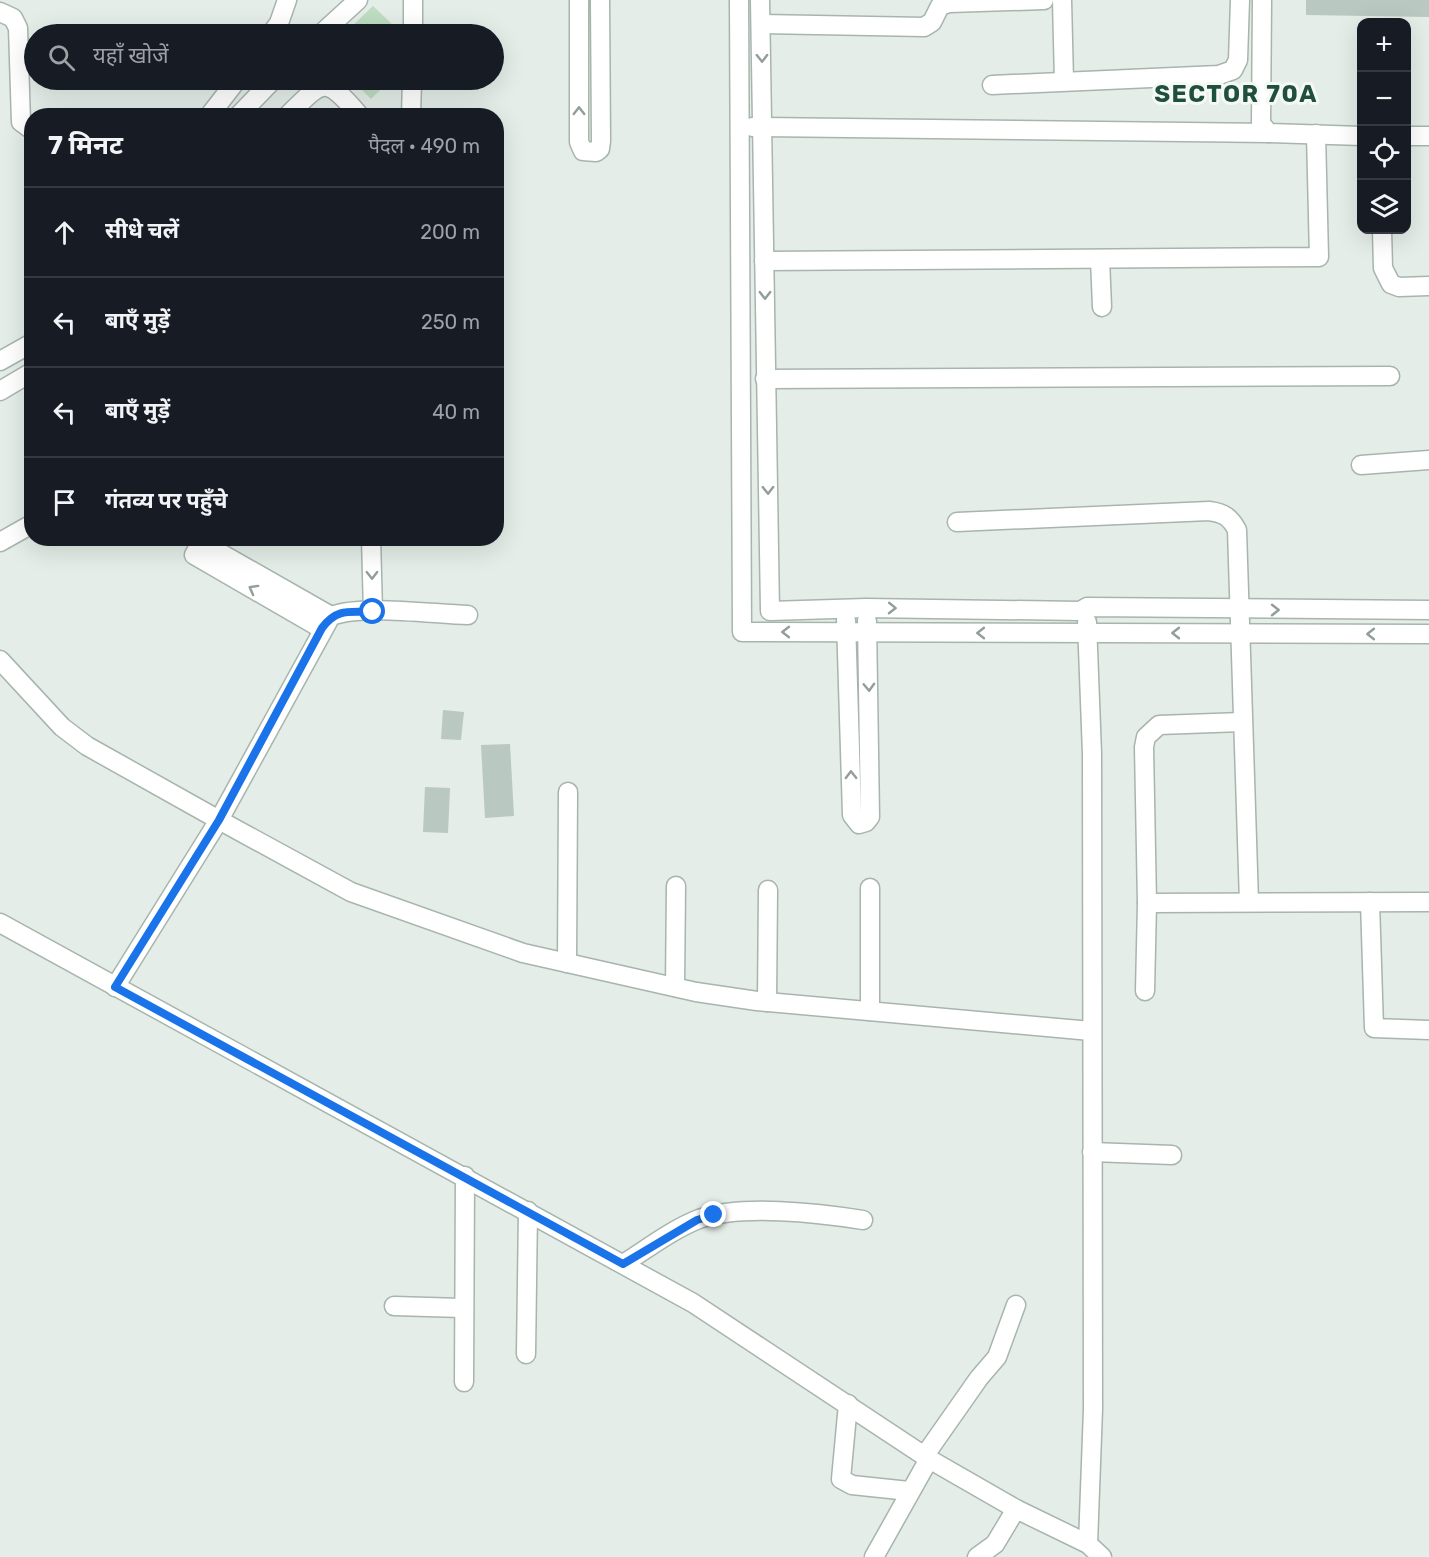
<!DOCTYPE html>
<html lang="hi">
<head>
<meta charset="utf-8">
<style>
  body { margin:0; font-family:Rubik,"Noto Sans Devanagari",sans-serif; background:#20242c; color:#f1f3f6 }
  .controls { position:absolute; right:18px; top:18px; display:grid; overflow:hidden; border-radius:12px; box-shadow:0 6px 24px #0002 }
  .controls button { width:54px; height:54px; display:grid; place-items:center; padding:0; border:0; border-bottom:2px solid #363941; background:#171b24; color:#f1f3f6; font:30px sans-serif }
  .stop { position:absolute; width:18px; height:18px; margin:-14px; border:4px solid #1a73e8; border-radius:50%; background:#fff }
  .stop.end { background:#1a73e8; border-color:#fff; box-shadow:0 2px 6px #0008 }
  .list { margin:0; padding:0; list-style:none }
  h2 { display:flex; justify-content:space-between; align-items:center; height:78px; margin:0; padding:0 24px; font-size:26px }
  h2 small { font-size:20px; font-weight:400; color:#9ea1a6 }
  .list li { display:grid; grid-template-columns:39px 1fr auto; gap:18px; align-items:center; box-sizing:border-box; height:90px; padding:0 24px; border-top:2px solid #363941 }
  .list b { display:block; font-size:22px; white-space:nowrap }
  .list em { font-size:20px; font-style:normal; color:#9ea1a6 }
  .icon { flex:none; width:33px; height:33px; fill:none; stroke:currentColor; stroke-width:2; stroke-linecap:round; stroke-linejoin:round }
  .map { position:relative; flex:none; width:1429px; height:1557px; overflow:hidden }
  .search { position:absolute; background:#171b24; box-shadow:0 6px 24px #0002; left:24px; top:24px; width:480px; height:66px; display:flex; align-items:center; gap:15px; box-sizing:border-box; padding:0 21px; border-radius:33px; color:#9ea1a6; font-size:22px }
  .panel { position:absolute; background:#171b24; box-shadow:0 6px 24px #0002; left:24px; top:108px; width:480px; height:438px; border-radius:24px }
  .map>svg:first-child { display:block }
</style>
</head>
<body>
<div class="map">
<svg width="1429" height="1557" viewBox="0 0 1429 1557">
  <rect width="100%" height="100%" fill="#e4ede7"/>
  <g fill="#beddc1">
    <path d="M373,6L397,29L392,34H344Z"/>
    <path d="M355,80H390L371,99L353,81Z"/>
  </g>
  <g fill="#b9c8c0">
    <path d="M1306,0H1429V17L1306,15Z"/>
    <path d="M443,710L464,712L461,740L441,739Z"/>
    <path d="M510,744L514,816L485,818L481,745Z"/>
    <path d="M425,787L450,788L448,833L423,832Z"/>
  </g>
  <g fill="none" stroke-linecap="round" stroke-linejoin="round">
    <defs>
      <g id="minor">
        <path d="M579,0V142L583,151L596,152L600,149L601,141L600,0"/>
        <path d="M739,0L742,632L1429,634"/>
        <path d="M760,0L770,611L866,608L1080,611L1087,607L1429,610"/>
        <path d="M1062,0L1064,81"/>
        <path d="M1262,0L1261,124L1269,133L1362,136"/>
        <path d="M0,12L13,18L18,28L21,122L32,130"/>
        <path d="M761,24L924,27L932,22L940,6L949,3L1044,0"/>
        <path d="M271,34L279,23L287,0"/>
        <path d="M321,34L358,0"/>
        <path d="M413,34V0"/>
        <path d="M992,85L1219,75L1233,70L1238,60L1240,0"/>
        <path d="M209,116L237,80"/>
        <path d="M238,116L273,80"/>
        <path d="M287,116C324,80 324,74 360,116"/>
        <path d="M411,116L412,80"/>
        <path d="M752,127L1269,133"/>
        <path d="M1406,136H1429"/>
        <path d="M1382,230L1383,268L1391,284L1399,287L1429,286"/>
        <path d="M1100,259L1102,307"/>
        <path d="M764,261L1319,257L1316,134"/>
        <path d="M0,361L32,343"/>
        <path d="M765,379L1390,376"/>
        <path d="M0,391L32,372"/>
        <path d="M1361,465L1429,460"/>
        <path d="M957,522L1209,511C1224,513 1230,517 1237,530L1249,902"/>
        <path d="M371,538L373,612"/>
        <path d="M0,542L32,524"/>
        <path d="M846,620L852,815L859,824L866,822L870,817L867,621"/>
        <path d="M1087,622L1092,754L1093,1409L1088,1544"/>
        <path d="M322,629L194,555L201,542L331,616"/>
        <path d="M0,660L62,727L87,746L219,820L351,892L523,953L696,992L757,1001L1091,1031"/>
        <path d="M870,888V1011"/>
        <path d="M1370,902L1374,1028L1429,1030"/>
        <path d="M1147,903L1429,902"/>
        <path d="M0,923L693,1303L929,1459L1016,1509L1088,1544L1102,1557"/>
        <path d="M567,963L568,792"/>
        <path d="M115,987L219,820L331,616C362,604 432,614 468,615"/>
        <path d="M675,987L676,886"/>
        <path d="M1145,991L1147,903L1144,747L1146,737L1159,725L1242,722"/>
        <path d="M767,1002L768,890"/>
        <path d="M1092,1152L1172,1155"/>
        <path d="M623,1264C647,1249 673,1229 699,1219C741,1204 819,1213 863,1220"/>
        <path d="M394,1306L462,1308"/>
        <path d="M526,1354L528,1211"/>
        <path d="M464,1382L465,1176"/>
        <path d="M848,1404L841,1479L852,1485L909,1491"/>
        <path d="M925,1455L979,1378L997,1357L1016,1305"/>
        <path d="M874,1557L929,1459"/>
        <path d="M977,1557L995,1544L1016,1509"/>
      </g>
    </defs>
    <use href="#minor" stroke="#a7b5ad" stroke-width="21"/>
    <use href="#minor" stroke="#fff" stroke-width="18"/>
  </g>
  <defs><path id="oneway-chevron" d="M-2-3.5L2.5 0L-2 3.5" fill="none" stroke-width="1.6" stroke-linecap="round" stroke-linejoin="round" transform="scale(1.5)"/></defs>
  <g stroke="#929e99">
    <use href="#oneway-chevron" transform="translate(762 58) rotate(89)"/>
    <use href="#oneway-chevron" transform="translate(579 111) rotate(-90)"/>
    <use href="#oneway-chevron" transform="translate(765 295) rotate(90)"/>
    <use href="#oneway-chevron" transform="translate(768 490) rotate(89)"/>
    <use href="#oneway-chevron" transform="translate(372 575) rotate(89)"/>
    <use href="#oneway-chevron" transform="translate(253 589) rotate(-151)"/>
    <use href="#oneway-chevron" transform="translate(892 608) rotate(1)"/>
    <use href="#oneway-chevron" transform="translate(1275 610)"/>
    <use href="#oneway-chevron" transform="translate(786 632) rotate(-180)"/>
    <use href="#oneway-chevron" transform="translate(981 633) rotate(-180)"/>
    <use href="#oneway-chevron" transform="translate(1176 633) rotate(-180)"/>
    <use href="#oneway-chevron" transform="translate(1371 634) rotate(-180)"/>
    <use href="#oneway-chevron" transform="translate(869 687) rotate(88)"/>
    <use href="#oneway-chevron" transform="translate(851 775) rotate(-91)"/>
  </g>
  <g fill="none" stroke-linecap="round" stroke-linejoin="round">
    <path stroke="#1a73e8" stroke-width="8" d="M373,612C349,612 337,608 322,628L219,820L115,987L623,1264L697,1220L714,1215"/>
  </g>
  <g text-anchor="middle" stroke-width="6" stroke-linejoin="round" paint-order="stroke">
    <g font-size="24" font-weight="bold" letter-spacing="1.5" fill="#204f3c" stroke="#f4f9f6">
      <text x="1236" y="102">SECTOR 70A</text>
    </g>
  </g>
</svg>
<div class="controls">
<button>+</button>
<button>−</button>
<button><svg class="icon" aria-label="locate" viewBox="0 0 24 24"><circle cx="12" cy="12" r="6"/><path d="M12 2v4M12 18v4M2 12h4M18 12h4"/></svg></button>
<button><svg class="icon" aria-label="layers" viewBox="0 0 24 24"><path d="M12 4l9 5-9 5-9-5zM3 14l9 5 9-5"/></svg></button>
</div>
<div class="stop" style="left:373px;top:612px"></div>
<div class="stop end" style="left:714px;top:1215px"></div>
<div class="search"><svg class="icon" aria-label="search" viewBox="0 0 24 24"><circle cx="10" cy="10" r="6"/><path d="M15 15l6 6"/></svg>यहाँ खोजें</div>
<section class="panel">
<h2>7 मिनट<small>पैदल · 490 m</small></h2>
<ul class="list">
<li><svg class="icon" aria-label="ahead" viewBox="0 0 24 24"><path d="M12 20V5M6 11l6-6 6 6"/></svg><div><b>सीधे चलें</b></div><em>200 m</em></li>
<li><svg class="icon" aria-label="left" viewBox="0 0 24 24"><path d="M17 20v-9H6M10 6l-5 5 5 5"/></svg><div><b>बाएँ मुड़ें</b></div><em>250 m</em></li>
<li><svg class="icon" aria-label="left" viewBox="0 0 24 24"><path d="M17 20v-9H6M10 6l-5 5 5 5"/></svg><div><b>बाएँ मुड़ें</b></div><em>40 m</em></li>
<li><svg class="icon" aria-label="arrive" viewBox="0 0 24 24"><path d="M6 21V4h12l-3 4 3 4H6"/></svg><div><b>गंतव्य पर पहुँचे</b></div></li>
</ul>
</section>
</div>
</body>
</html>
